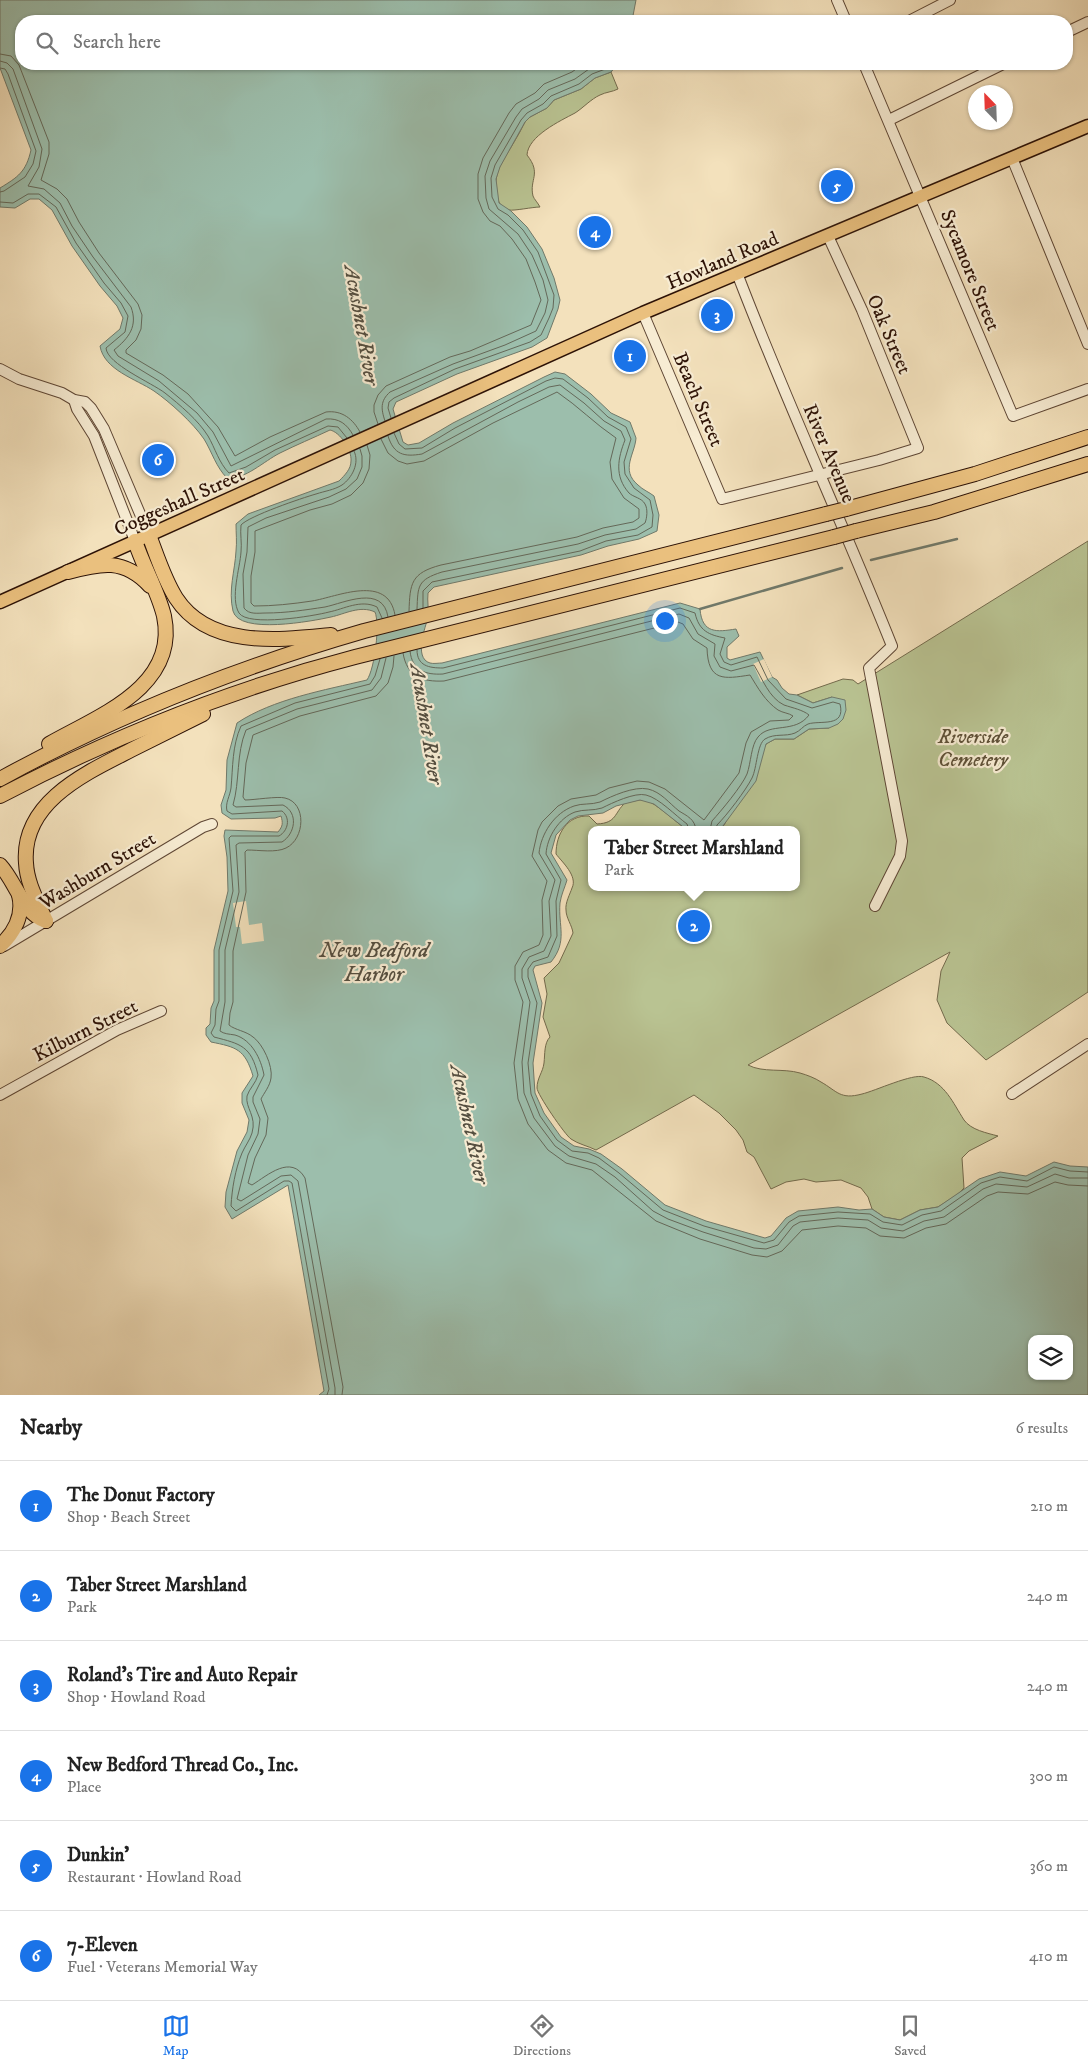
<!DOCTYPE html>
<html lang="en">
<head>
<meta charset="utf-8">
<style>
  body { margin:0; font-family:"IM FELL DW Pica",serif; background:#f6f6f6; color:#222 }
  .controls { position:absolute; right:15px; bottom:15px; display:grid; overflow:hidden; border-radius:10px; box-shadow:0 1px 4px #0004 }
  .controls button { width:45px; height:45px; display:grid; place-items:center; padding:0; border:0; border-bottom:1px solid #e0e0e0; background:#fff; color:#222; font:25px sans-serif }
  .compass { position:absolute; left:968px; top:85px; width:45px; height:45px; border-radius:50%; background:#fff; box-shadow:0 1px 4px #0004; rotate:337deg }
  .you { position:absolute; left:664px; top:620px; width:18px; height:18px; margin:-12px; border:4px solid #fff; border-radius:50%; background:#1a73e8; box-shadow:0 0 0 8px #1a73e833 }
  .badge { display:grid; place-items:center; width:32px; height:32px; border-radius:50%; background:#1a73e8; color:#fff; font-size:16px; font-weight:700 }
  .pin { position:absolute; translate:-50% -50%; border:2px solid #fff; box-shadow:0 1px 5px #0006 }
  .popup { position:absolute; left:588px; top:826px; width:212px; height:65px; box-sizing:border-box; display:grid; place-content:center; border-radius:10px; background:#fff; filter:drop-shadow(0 1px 4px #0005); font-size:16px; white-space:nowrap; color:#767676 }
  .popup b { font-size:19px; color:#222 }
  .popup::after { content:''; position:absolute; left:50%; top:100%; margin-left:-10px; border:10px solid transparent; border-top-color:#fff }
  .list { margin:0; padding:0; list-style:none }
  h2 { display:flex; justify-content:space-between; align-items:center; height:65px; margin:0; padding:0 20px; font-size:21px }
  h2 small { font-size:16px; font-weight:400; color:#767676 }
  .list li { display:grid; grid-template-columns:32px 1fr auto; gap:15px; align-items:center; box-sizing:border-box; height:90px; padding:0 20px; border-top:1px solid #e0e0e0 }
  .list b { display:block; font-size:19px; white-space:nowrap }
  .list p { margin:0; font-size:16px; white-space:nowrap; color:#767676 }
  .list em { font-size:16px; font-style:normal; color:#767676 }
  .icon { flex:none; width:28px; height:28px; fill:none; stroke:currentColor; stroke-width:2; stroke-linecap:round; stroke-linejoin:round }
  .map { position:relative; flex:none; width:1088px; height:1395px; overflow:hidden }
  .search { position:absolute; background:#fff; box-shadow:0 1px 4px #0004; left:15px; right:15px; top:15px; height:55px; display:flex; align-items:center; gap:12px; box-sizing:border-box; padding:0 18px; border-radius:20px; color:#767676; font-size:19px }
  .sheet { height:605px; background:#fff }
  nav { display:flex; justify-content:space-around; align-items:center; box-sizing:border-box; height:70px; border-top:1px solid #e0e0e0; background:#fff; font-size:14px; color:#767676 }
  nav a { display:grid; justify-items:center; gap:2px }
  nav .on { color:#1a73e8 }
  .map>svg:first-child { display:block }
</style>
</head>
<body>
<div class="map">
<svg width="1088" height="1395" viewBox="0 0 1088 1395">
  <rect width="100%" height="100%" fill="#f3e1bc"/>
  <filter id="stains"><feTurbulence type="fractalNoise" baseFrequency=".004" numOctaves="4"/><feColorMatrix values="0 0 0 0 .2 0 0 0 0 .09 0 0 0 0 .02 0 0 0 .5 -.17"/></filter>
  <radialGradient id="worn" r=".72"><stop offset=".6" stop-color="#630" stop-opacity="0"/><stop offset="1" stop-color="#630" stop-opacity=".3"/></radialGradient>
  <g fill="#b9c392" stroke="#736a4c">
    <path d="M611,72L618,89C612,92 606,92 600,95C591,99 583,108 575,113C560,121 528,136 527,155C542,174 529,179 533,196C534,199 538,203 540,207C533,207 514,211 509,210C492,206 494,178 500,166C508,151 518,137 525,122L530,117L547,108L554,100L581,89L595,78Z"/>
    <path d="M1088,541V992L986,1060L947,1023L937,1000L941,971L950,952L748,1065C763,1073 783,1068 800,1073C807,1075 815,1078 821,1082C837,1091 840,1100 862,1094C875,1091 913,1073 924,1077C945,1083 953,1103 964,1120C971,1130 987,1133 998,1136L969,1151L962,1158L964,1188L957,1195L938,1207L920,1210L900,1220L884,1217L872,1209L868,1197L861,1188L841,1180L816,1182L804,1179L786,1182L771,1189L754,1157L747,1152L743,1140L736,1130L719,1113L694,1095L596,1150C588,1146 578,1144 571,1139C565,1135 537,1094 537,1088C537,1078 543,1072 544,1063C545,1054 544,1043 550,1037L543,1017L547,994L544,978L559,963L573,933C572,925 566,918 566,910C565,903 570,894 572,888C578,876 562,862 556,854C556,834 567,815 589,816L597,824C617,823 614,813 625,803C631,802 639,799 645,800C656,803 676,822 687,830H592V887H796V830H720L724,825L766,744L775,739H794L809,729L829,728L832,697L813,703L797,695L843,679L853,680L858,684Z"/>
  </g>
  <path fill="#9cbeac" stroke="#70796a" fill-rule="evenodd" d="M0,0H636L632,21H21V64H618L611,72L595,78L581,89L554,100L547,108L530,117L525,122L500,167L496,179L499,203L511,211L527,227L542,249L554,278L560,300L558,309L547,338L532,347L457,374L396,402L393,409L403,442L408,445L419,443L453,423L544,377L555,372L565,374L591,394L611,413L630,422L636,438C635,454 620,470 638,485C643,490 649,492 654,496L659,515L657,531L639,539L608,546L581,555L434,587L428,593C427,601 429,609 428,617C426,626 413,658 430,663C433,664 439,663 442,663L680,603L700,609C702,634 717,632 736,629L739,636L727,647V658L730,660L760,652L772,677L777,680L782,688L789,694L797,695L813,703L832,697L845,700L846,710L843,719L838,724L829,728L809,729L794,739H775L766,744L756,781L720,830H687L654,804L640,800L616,806L603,813L578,816L570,820L556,835L551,853L567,880C565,887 561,895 560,903C558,926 568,941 551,962L535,966L533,970L542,1003L533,1063L535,1093L544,1113L561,1137L574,1146L589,1149L601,1154L622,1169L665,1205L706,1221L765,1238L771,1236L786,1218L798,1211L838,1207L859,1210L872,1209L884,1217L900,1220L920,1210L938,1207L979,1179L1000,1172L1026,1176L1054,1162L1070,1166L1088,1167V1395H319L324,1391L288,1185L232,1219L225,1207L226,1192L237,1151L247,1132L249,1120L242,1103V1093L253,1076C245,1049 236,1047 211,1042L206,1035V1028L210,1024L211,1008L214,1001V950L228,891L227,857L224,836L225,830L278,832C283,826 283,823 281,816L275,818L231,819L222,813L221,805L226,790L227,760L237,723C273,699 325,690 367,680C375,668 380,624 375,612C360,605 345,614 331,617C313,621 239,635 233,611C228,590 235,571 236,551C237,542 236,533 236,524L248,514L339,481C345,475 351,469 351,461C352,450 340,432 330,430C313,438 296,445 280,453C264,461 245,480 227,478C216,467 212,452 204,439C193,423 170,402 154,391C136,379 104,370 100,346L120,329L123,318L117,306L100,286L72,246L52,210L39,199H30L15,208L0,207V188C18,177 26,172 31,150L0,68ZM1032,1339H1069V1376H1032Z"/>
  <g fill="#f3e1bc">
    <path d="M764,659L772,677L761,682L753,664Z"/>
    <path d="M246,901L249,925L262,923L264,941L242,944L240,927H236L233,903Z"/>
  </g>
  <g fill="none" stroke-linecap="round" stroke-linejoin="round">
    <g stroke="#646859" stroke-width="1">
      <path d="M0,54L11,56L19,65L49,142V154L41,180L57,189L67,199L79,222L99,253L138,304L142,315L141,329L136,340L126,350V353L163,375L188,394L218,427L235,456L270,437L326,412C342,410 353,419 360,432"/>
      <path d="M0,61L7,63L13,69L42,149L39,167L28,186L44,189L60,203L72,226L93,257L131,307C138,326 129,338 114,350L118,356L159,381L197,413L213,432L231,466L326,419C339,418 347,424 353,435"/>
      <path d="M0,68L5,69L8,74L36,151L33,164L25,177L4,191L0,192"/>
      <path d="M0,202L13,203L28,194H39L56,207L76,243L104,283L121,303L128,316L125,332L106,348C107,364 152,383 165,393C180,405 198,420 208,436C215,448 219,463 229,473L246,467L275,450L328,426L338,427L347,438"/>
      <path d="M391,418L388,408L389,402L394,398L455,369L530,342L541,335L549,318L553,308L554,295L538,252L523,230L508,215L498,209L492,197L491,178L495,165L521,120L527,113L543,104L551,96L579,84L592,74L608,68L612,64"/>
      <path d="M385,421C381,409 380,401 390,392L453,364L505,345L536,331L545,313L548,300L543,280L532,255L518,234L489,209L486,198L485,176L490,161L516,117L522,109L539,99L548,90L575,79L589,69L602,64"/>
      <path d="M378,424L374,412V405L378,395L386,386L450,357L470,351L531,325L541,300L535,282L526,259L512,239L500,226L490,221L483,212L478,199V174L483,158L509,113L516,104L535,93L544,84L572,72L583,64"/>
      <path d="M394,433L399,444L405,449L422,448L455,428L546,381L555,378L563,379L588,398L608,417L626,427L631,439L624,462L625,474L634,488L650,500L653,515L652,527L638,535L606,541L580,551L432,582L423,591V608"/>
      <path d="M388,436C394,455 404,457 422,454L518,402L549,387L560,385L584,403L604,421L621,431L625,440C618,458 614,476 629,493C633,497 642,498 645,504C648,509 647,518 645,523L636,529L605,535L578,544L442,572C417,580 418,586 417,609"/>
      <path d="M381,439L388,453L398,461L407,464L424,461L493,423L557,392C578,406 595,424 616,438L610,462L612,479L624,498L639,509V518L633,522L603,528L577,537L441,565C411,573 410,583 409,611"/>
      <path d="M367,445L370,455L369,469L363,483L351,495L332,504L310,510L255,531V552L251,576V603L254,606C273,606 292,604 312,601C337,597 388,573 395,615"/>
      <path d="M360,449L362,456V467L357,479L346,489L329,497L266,518L248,527L247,552L243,574L244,608C249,615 258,613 266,613C286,613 305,610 325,607C344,603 383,584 388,617"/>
      <path d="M354,451C360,463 352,478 342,485C334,490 325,491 316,494C302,498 249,516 241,525C240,534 242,543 241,552C240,568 230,598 239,613C248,627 314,616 329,612C344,609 361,599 377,607L382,618"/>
      <path d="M417,650C417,666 429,668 443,668L680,608L695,613C699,631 709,635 725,638L720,654L724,662L731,665L757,657L768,680L786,699L812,708L833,702L840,704C846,728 820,720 808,724C803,726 800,731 795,733C785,737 775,733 765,739C757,744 757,768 752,778C746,790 727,815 717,825L716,830"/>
      <path d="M410,651C412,671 426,675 443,674L679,614L689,618L698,634L715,644L714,656L720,667L731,671L754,665C762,678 769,698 784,705C793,708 803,710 809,715C795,734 770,722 758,737C751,745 751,763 747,774C742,786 721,811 712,821L710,830"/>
      <path d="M403,653C407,677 422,682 444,681L678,622L683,624L693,639L707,648C708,682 724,679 750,675C758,688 765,701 778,710C783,713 789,713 793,716L789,720L770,721L751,732L746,743L739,773L704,820L665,789L649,782L637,781L609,788L596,795L571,799L558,806L542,822L538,830L532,856L547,881L542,900L543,935L539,945L523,952L515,966V980L523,1002L514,1063L518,1099L528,1124L548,1150L566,1163L592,1170L656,1221L700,1239L752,1255L767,1257L782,1251L802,1230L838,1226L866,1228L880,1236L904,1238L926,1228L946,1224L987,1196L998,1192L1028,1194L1055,1182L1068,1185L1088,1186"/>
      <path d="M689,830L687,824C676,816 659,798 646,795C635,792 612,803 602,808C593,811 584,809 575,812C559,818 547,837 546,854L561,880L556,901L557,936L548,957L533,962L528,969V977L537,1003L528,1063L531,1094L540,1116L557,1140L572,1151L588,1153L599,1158L619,1173L663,1210L704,1226L764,1243L774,1240L789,1222L799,1216L838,1212L870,1214L883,1222L902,1225L922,1215L941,1211L981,1183L1000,1177L1027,1181L1054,1167L1070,1171L1088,1172"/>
      <path d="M696,830C695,819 687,816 679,811C669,803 661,792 648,789C634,786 612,796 600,802C591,805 582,803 574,806C554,813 541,834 539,853L555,880L549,901L551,936L544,951L529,957L522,969V978L530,1002L522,1062L524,1093L534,1118L555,1146L569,1156L596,1164L615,1177L653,1211L668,1219L703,1232L754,1248L766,1249L778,1245L793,1226L800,1222L838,1218L868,1220L881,1228L903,1231L924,1221L944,1217L983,1189L996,1184L1027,1187L1055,1174L1069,1178H1088"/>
      <path d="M327,1395L329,1389L292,1183L289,1181H284L236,1211L231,1206C232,1189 235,1170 242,1153C245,1146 250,1140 252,1133C257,1116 245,1108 247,1096C249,1089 256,1083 258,1075C251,1046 241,1044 214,1037L211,1033L215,1025L216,1009L219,1001V950L233,891L229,838L231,836H279C288,831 291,818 282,811L232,814L227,811C225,803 230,796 231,788C233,767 232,746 241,726L295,703L370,684L375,676L380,659"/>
      <path d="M335,1395V1388L298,1181L291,1175L281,1176L241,1201L237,1199L248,1155L258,1134L260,1119L253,1102V1097L264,1075C261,1059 252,1040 235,1035C229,1034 224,1034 220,1031L225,1002V950L239,892L236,845L239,843L282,842C295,834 299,813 283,805L236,807L233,805C240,781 236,754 246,730L297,709L372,690L381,678L386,658"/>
      <path d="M342,1395L343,1387L305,1178C291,1154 268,1175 252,1185L248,1183L255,1158L266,1135L268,1118L261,1099C264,1093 270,1086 271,1078C273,1066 263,1044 253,1037C246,1031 235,1030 229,1025L230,1013L233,1002V951L246,892L245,852L247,850C259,850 276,853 286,848C305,839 307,803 285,798C278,796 254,800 245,800L243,797L246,763L253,735L300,716L376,696L388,683L393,667L394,656"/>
    </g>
    <g stroke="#70796a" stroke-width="2.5">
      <path d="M871,560L957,539"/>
      <path d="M700,609L842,568"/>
    </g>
    <defs>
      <g id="minor">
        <path d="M837,0L846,21"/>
        <path d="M909,21L950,0"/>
        <path d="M1067,32L1088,22"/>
        <path d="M864,64L1013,416L1088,389"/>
        <path d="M889,120L1003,64"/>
        <path d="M1012,158L1088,344"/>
        <path d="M737,273C785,399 842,521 892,646L869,668L902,841L900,856L875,906"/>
        <path d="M643,313L722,499L879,460L918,448L862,310L828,236"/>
        <path d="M0,369L19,379L62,393L74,400L85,402L91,408L104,429L149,535"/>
        <path d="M74,400L77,409L94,436L135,541"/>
        <path d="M4,946L203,827L212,824"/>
        <path d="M1012,1094L1088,1044"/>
        <path d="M0,1095L117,1030L161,1011"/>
      </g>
      <path id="major" d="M0,602L643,313L1088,126"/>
      <g id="highway">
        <path d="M846,509L975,474L1088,437"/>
        <path d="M856,531L934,512L1088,464"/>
        <path d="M149,535C157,556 164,579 176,598C209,649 280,640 331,635"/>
        <path d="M68,572C101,563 124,558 150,586"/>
        <path d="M49,744C98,716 179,687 164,616C158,591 143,566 135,541"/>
        <path d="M0,779C115,716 239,667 364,631L826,514"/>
        <path d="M0,796C112,737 232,689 355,657L834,537"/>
        <path d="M0,865C16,882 23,914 46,921"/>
        <path d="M46,921C38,902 27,884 26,863C21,802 86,773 131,750C155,738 179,726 203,714"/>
        <path d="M0,946C14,933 24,915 19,895"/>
      </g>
    </defs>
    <use href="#minor" stroke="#5e4634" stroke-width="12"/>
    <use href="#major" stroke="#2d1206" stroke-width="15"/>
    <use href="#highway" stroke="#2d1206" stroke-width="16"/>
    <use href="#minor" stroke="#f7ecd3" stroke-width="10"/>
    <use href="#major" stroke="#eac07e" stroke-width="12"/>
    <use href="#highway" stroke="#eac07e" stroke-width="14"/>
    <defs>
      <g id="highway-bridge">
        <path d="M826,514L846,509"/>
        <path d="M834,537L856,531"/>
      </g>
    </defs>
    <use href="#highway-bridge" stroke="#2d1206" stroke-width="16" stroke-linecap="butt"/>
    <use href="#highway-bridge" stroke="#eac07e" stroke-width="14"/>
  </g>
  <g text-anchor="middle" stroke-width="4.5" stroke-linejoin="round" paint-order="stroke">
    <g font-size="20" fill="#2d1206" stroke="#f7ecd3">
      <text transform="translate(722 260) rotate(-23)" y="7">Howland Road</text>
      <text transform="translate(971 270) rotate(68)" y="7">Sycamore Street</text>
      <text transform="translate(890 334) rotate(67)" y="7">Oak Street</text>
      <text transform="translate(699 399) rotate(67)" y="7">Beach Street</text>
      <text transform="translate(830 453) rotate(67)" y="7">River Avenue</text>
      <text transform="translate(179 501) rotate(-24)" y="7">Coggeshall Street</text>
      <text transform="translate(97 870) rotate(-31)" y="7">Washburn Street</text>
      <text transform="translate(85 1030) rotate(-27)" y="7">Kilburn Street</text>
    </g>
    <g font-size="20" font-style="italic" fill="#5e5037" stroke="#f7ecd3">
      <text x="973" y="743">Riverside<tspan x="973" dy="23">Cemetery</tspan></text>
    </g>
    <g font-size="21" font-style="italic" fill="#544e40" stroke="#f7ecd3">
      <text transform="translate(362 325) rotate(80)" y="7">Acushnet River</text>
      <text transform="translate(427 724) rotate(81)" y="7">Acushnet River</text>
      <text x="374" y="957">New Bedford<tspan x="374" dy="24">Harbor</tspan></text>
      <text transform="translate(470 1124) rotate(78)" y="7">Acushnet River</text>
    </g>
  </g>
  <rect width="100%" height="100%" filter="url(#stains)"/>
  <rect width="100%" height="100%" fill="url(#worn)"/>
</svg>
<div class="controls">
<button><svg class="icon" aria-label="layers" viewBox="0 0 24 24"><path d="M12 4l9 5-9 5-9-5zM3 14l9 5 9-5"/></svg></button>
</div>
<svg class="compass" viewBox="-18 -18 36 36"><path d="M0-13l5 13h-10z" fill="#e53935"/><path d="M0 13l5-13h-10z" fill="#767676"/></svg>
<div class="you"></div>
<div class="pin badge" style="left:630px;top:356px">1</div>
<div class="pin badge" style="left:694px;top:926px">2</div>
<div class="popup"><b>Taber Street Marshland</b>Park</div>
<div class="pin badge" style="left:717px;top:315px">3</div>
<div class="pin badge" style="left:595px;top:232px">4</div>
<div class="pin badge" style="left:837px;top:186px">5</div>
<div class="pin badge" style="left:158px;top:460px">6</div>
<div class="search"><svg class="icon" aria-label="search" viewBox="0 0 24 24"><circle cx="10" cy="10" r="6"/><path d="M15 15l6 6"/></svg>Search here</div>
</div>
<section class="sheet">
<h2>Nearby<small>6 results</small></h2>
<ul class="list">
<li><span class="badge">1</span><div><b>The Donut Factory</b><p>Shop · Beach Street</p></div><em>210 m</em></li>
<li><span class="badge">2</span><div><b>Taber Street Marshland</b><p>Park</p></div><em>240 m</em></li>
<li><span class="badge">3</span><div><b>Roland's Tire and Auto Repair</b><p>Shop · Howland Road</p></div><em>240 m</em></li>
<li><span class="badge">4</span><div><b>New Bedford Thread Co., Inc.</b><p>Place</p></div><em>300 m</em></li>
<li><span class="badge">5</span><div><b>Dunkin'</b><p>Restaurant · Howland Road</p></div><em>360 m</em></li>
<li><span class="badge">6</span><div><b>7-Eleven</b><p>Fuel · Veterans Memorial Way</p></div><em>410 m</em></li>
</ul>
</section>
<nav>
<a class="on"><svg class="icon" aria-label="map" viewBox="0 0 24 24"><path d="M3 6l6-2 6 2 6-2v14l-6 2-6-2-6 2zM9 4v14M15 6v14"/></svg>Map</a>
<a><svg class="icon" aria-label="directions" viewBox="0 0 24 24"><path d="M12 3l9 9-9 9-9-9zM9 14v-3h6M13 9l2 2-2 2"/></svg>Directions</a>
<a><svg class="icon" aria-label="saved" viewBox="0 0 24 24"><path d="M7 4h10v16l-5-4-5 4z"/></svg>Saved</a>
</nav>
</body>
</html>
